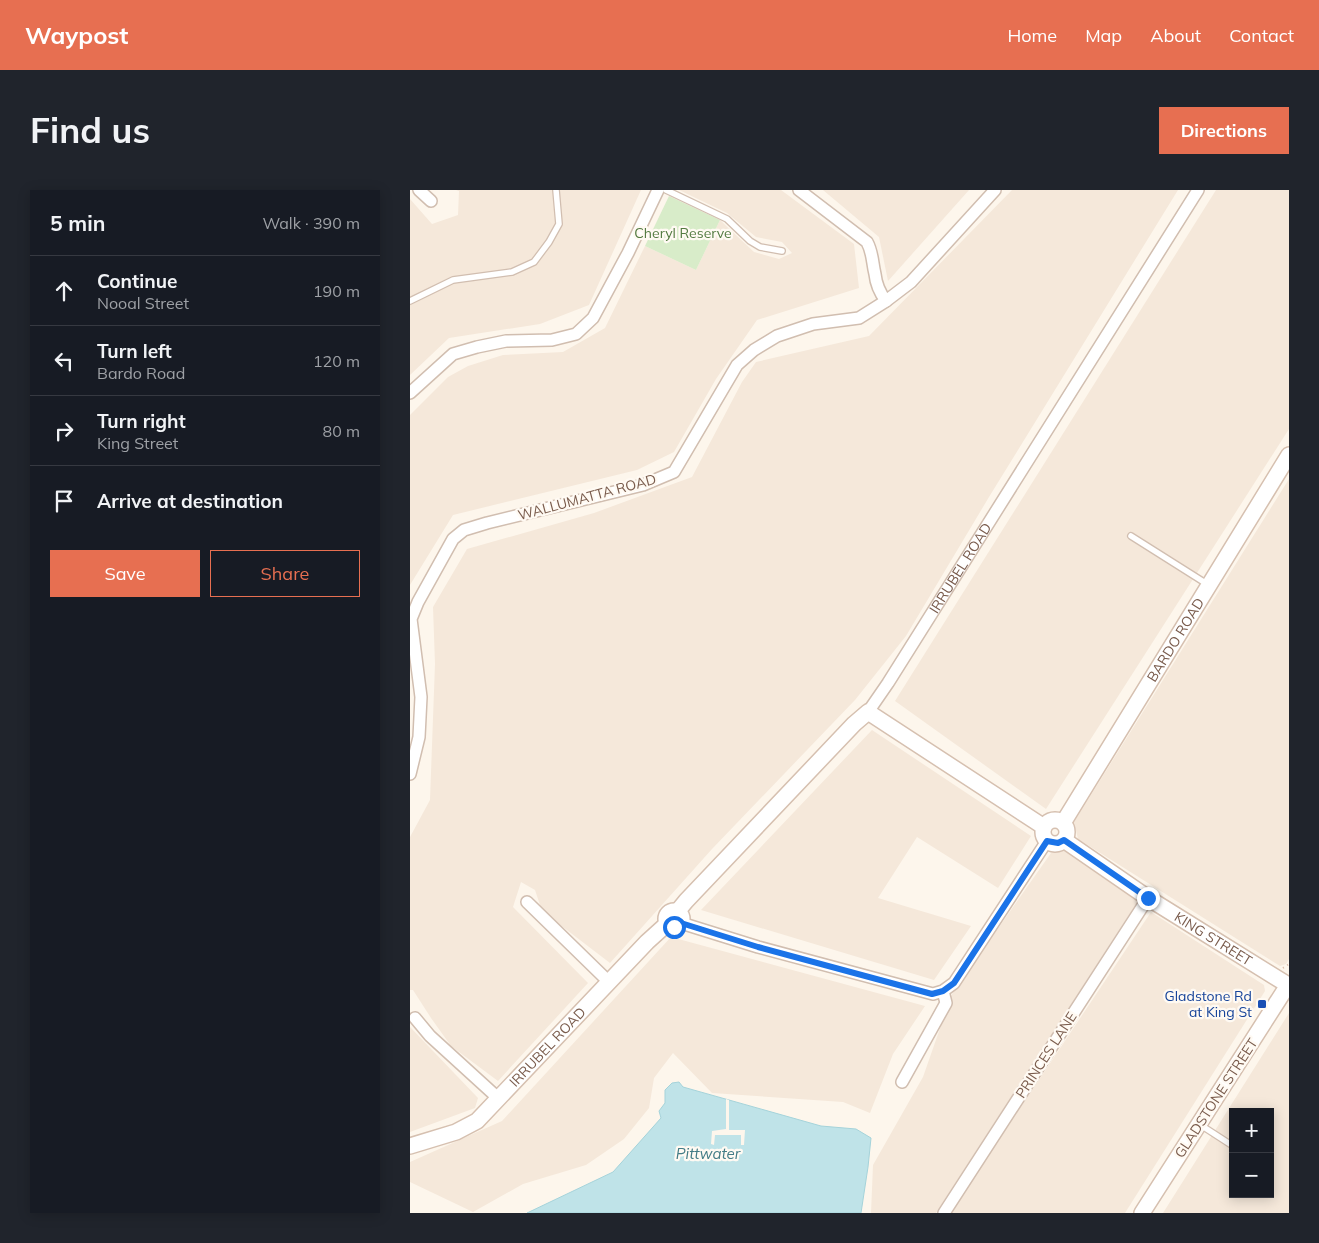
<!DOCTYPE html>
<html lang="en">
<head>
<meta charset="utf-8">
<style>
  body { margin:0; font-family:Mulish,sans-serif; background:#20242c; color:#f1f3f6 }
  .controls { position:absolute; right:15px; bottom:15px; display:grid; overflow:hidden; border-radius:0px; box-shadow:0 2px 12px #0003 }
  .controls button { width:45px; height:45px; display:grid; place-items:center; padding:0; border:0; border-bottom:1px solid #363941; background:#171b24; color:#f1f3f6; font:25px sans-serif }
  .stop { position:absolute; width:15px; height:15px; margin:-11px; border:4px solid #1a73e8; border-radius:50%; background:#fff }
  .stop.end { background:#1a73e8; border-color:#fff; box-shadow:0 1px 5px #0008 }
  .list { margin:0; padding:0; list-style:none }
  h2 { display:flex; justify-content:space-between; align-items:center; height:65px; margin:0; padding:0 20px; font-size:21px }
  h2 small { font-size:16px; font-weight:400; color:#9ea1a6 }
  .list li { display:grid; grid-template-columns:32px 1fr auto; gap:15px; align-items:center; box-sizing:border-box; height:70px; padding:0 20px; border-top:1px solid #363941 }
  .list b { display:block; font-size:19px; white-space:nowrap }
  .list p { margin:0; font-size:16px; white-space:nowrap; color:#9ea1a6 }
  .list em { font-size:16px; font-style:normal; color:#9ea1a6 }
  .actions { display:flex; gap:10px; padding:15px 20px }
  .actions a { flex:1; padding:11px 0; border:1px solid #e76f51; border-radius:0px; text-align:center; font-size:18px; color:#e76f51 }
  .actions .main { background:#e76f51; color:#fff }
  .icon { flex:none; width:28px; height:28px; fill:none; stroke:currentColor; stroke-width:2; stroke-linecap:round; stroke-linejoin:round }
  .map { position:relative; flex:none; width:879px; height:1023px; overflow:hidden; border-radius:0px }
  header { display:flex; align-items:center; gap:30px; box-sizing:border-box; height:70px; padding:0 25px; background:#e76f51; color:#fff }
  header strong { font-size:24px }
  nav { display:flex; gap:28px; margin-inline-start:auto; font-size:18px }
  .intro { display:flex; align-items:center; justify-content:space-between; box-sizing:border-box; height:120px; padding:0 30px }
  h1 { margin:0; font-size:35px }
  .button { padding:12px 22px; border-radius:0px; background:#e76f51; color:#fff; font-size:18px; font-weight:700 }
  main { display:flex; gap:30px; padding:0 30px }
  aside { flex:1; background:#171b24; border-radius:0px; box-shadow:0 2px 12px #0003 }
  .map>svg:first-child { display:block }
</style>
</head>
<body>
<header>
<strong>Waypost</strong>
<nav><a>Home</a><a>Map</a><a>About</a><a>Contact</a></nav>
</header>
<div class="intro"><h1>Find us</h1><a class="button">Directions</a></div>
<main>
<aside>
<h2>5 min<small>Walk · 390 m</small></h2>
<ul class="list">
<li><svg class="icon" aria-label="ahead" viewBox="0 0 24 24"><path d="M12 20V5M6 11l6-6 6 6"/></svg><div><b>Continue</b><p>Nooal Street</p></div><em>190 m</em></li>
<li><svg class="icon" aria-label="left" viewBox="0 0 24 24"><path d="M17 20v-9H6M10 6l-5 5 5 5"/></svg><div><b>Turn left</b><p>Bardo Road</p></div><em>120 m</em></li>
<li><svg class="icon" aria-label="right" viewBox="0 0 24 24"><path d="M7 20v-9h11M14 6l5 5-5 5"/></svg><div><b>Turn right</b><p>King Street</p></div><em>80 m</em></li>
<li><svg class="icon" aria-label="arrive" viewBox="0 0 24 24"><path d="M6 21V4h12l-3 4 3 4H6"/></svg><div><b>Arrive at destination</b></div></li>
</ul>
<div class="actions"><a class="main">Save</a><a>Share</a></div>
</aside>
<div class="map">
<svg width="879" height="1023" viewBox="0 0 879 1023">
  <rect width="100%" height="100%" fill="#fdf6ec"/>
  <g fill="#f5e8da" fill-rule="evenodd">
    <path d="M46,0H231L179,115L130,134L39,148L0,185V9L22,34L48,25L49,1Z"/>
    <path d="M269,0H371L444,54L449,98L347,130L306,189L264,262L227,280L43,325L0,395V225L38,187L58,176L93,165L153,162L195,138L235,56L286,80L310,30L344,62L369,69L382,63L372,52L346,47L317,23Z"/>
    <path d="M413,0H559L478,91L469,47Z"/>
    <path d="M602,0H768L579,307L496,446L445,510L302,659L200,773L132,721L125,700L111,692L103,717L178,793L88,891L41,856L21,828L3,800H0V647L20,610L25,474L23,417L57,359L184,323L282,287L332,192L346,172L459,146Z"/>
    <path d="M806,0H879V239L636,619L485,511Z"/>
    <path d="M879,289V769L876,774L870,776L668,649L664,632Z"/>
    <path d="M462,540L621,646L588,698L507,647L468,708L561,736L524,790L291,720Z"/>
    <path d="M655,658L728,711L526,1023H461L463,975L513,887L542,804L641,663Z"/>
    <path d="M741,722L854,795L855,801L715,1023H540Z"/>
    <path d="M261,747L515,816L483,864L460,923L433,912L302,903L263,863L244,888L239,918L214,949L176,975L113,994L63,1022L0,992V972L92,931Z"/>
    <path d="M879,823V1023H753ZM823,922H860V1004H823Z"/>
    <path d="M0,837L68,908L65,918L0,942Z"/>
  </g>
  <path fill="#d8ecc9" d="M259,6L310,30L286,80L235,56Z"/>
  <path fill="#bfe3e8" stroke="#a5d3da" d="M269,892L273,897L411,936L446,939L461,948L458,977L451,1023H117L203,982L251,928L249,921L255,913V900L262,893Z"/>
  <path fill="#fdf6ec" d="M316,909L319,910V940H335L334,955H331V945H305L304,955L301,954L302,941L316,939Z"/>
  <g fill="none" stroke-linecap="round" stroke-linejoin="round">
    <defs>
      <g id="lane">
        <path d="M256,0L317,29L340,51L350,57L372,61"/>
        <path d="M0,111L43,90L102,82L124,72L139,52L149,34L146,0"/>
        <path d="M721,346L797,394"/>
        <path d="M789,934L823,956"/>
      </g>
      <g id="street">
        <path d="M9,0L21,11"/>
        <path d="M389,0L457,52C463,63 462,72 465,84C466,94 470,103 476,111"/>
        <path d="M0,203L43,164L67,157L96,151L142,150L166,144L183,128L218,63L248,0"/>
        <path id="s1" d="M458,522L478,493L788,0"/>
        <path d="M0,584L9,547L11,507L1,429L8,412L43,349L54,340L77,333L233,295L264,282L327,175L344,160L367,146L403,134L449,128L476,111L501,92L585,0"/>
        <path d="M117,712L199,792"/>
        <path d="M271,733L348,757L523,804L533,801L544,793L637,651"/>
        <path d="M5,828L20,846L88,908"/>
        <path d="M492,892L536,813L533,801"/>
        <path d="M534,1023L738,708"/>
      </g>
      <g id="secondary">
        <circle cx="645" cy="642" r="12"/>
        <path id="s2" d="M653,633L879,265"/>
        <path id="s3" d="M654,650L738,708L878,795L732,1023"/>
        <circle cx="264" cy="729" r="8"/>
        <path d="M267,722L276,711L444,534L458,522L634,637"/>
        <path id="s4" d="M0,956L46,942L67,931L237,752L258,733"/>
      </g>
    </defs>
    <use href="#lane" stroke="#d1beb0" stroke-width="8"/>
    <use href="#street" stroke="#d1beb0" stroke-width="14"/>
    <use href="#secondary" stroke="#d6c0b0" stroke-width="18"/>
    <path stroke="#d9b8a5" stroke-width="2" stroke-dasharray="1 4" stroke-linecap="butt" d="M873,778L879,774"/>
    <use href="#lane" stroke="#fff" stroke-width="5.5"/>
    <use href="#street" stroke="#fff" stroke-width="11"/>
    <use href="#secondary" stroke="#fff" stroke-width="15"/>
  </g>
  <g fill="none" stroke-linecap="round" stroke-linejoin="round">
    <path stroke="#1a73e8" stroke-width="6" d="M264,737L271,733L348,757L522,804L533,801L544,793L637,651L648,653L654,650L738,708"/>
  </g>
  <rect fill="#1a4fb4" stroke="#fffaf3" stroke-width="2" x="847" y="809" width="10" height="10" rx="2.5"/>
  <g text-anchor="middle" stroke-width="4.5" stroke-linejoin="round" paint-order="stroke">
    <g font-size="14" fill="#537a41" stroke="#fffaf3">
      <text x="273" y="48">Cheryl Reserve</text>
    </g>
    <g font-size="14" fill="#7a5c4d" stroke="#fffaf3">
      <text transform="translate(177 307) rotate(-15)" y="5">WALLUMATTA ROAD</text>
      <text dy="5" stroke="none"><textPath href="#s1" startOffset="171">IRRUBEL ROAD</textPath></text>
      <text dy="5" stroke="none"><textPath href="#s2" startOffset="215">BARDO ROAD</textPath></text>
      <text dy="5" stroke="none"><textPath href="#s3" startOffset="179">KING STREET</textPath></text>
      <text dy="5" stroke="none"><textPath href="#s4" startOffset="174">IRRUBEL ROAD</textPath></text>
      <text transform="translate(636 865) rotate(-57)" y="5">PRINCES LANE</text>
      <text transform="translate(806 908) rotate(-57)" y="5">GLADSTONE STREET</text>
    </g>
    <g font-size="14" fill="#164399" stroke="#fffaf3" text-anchor="end">
      <text x="842" y="811">Gladstone Rd<tspan x="842" dy="16">at King St</tspan></text>
    </g>
    <g font-size="15" font-style="italic" fill="#437c86" stroke="#fffaf3">
      <text x="298" y="969">Pittwater</text>
    </g>
  </g>
</svg>
<div class="controls">
<button>+</button>
<button>−</button>
</div>
<div class="stop" style="left:264px;top:737px"></div>
<div class="stop end" style="left:738px;top:708px"></div>
</div>
</main>
</body>
</html>
